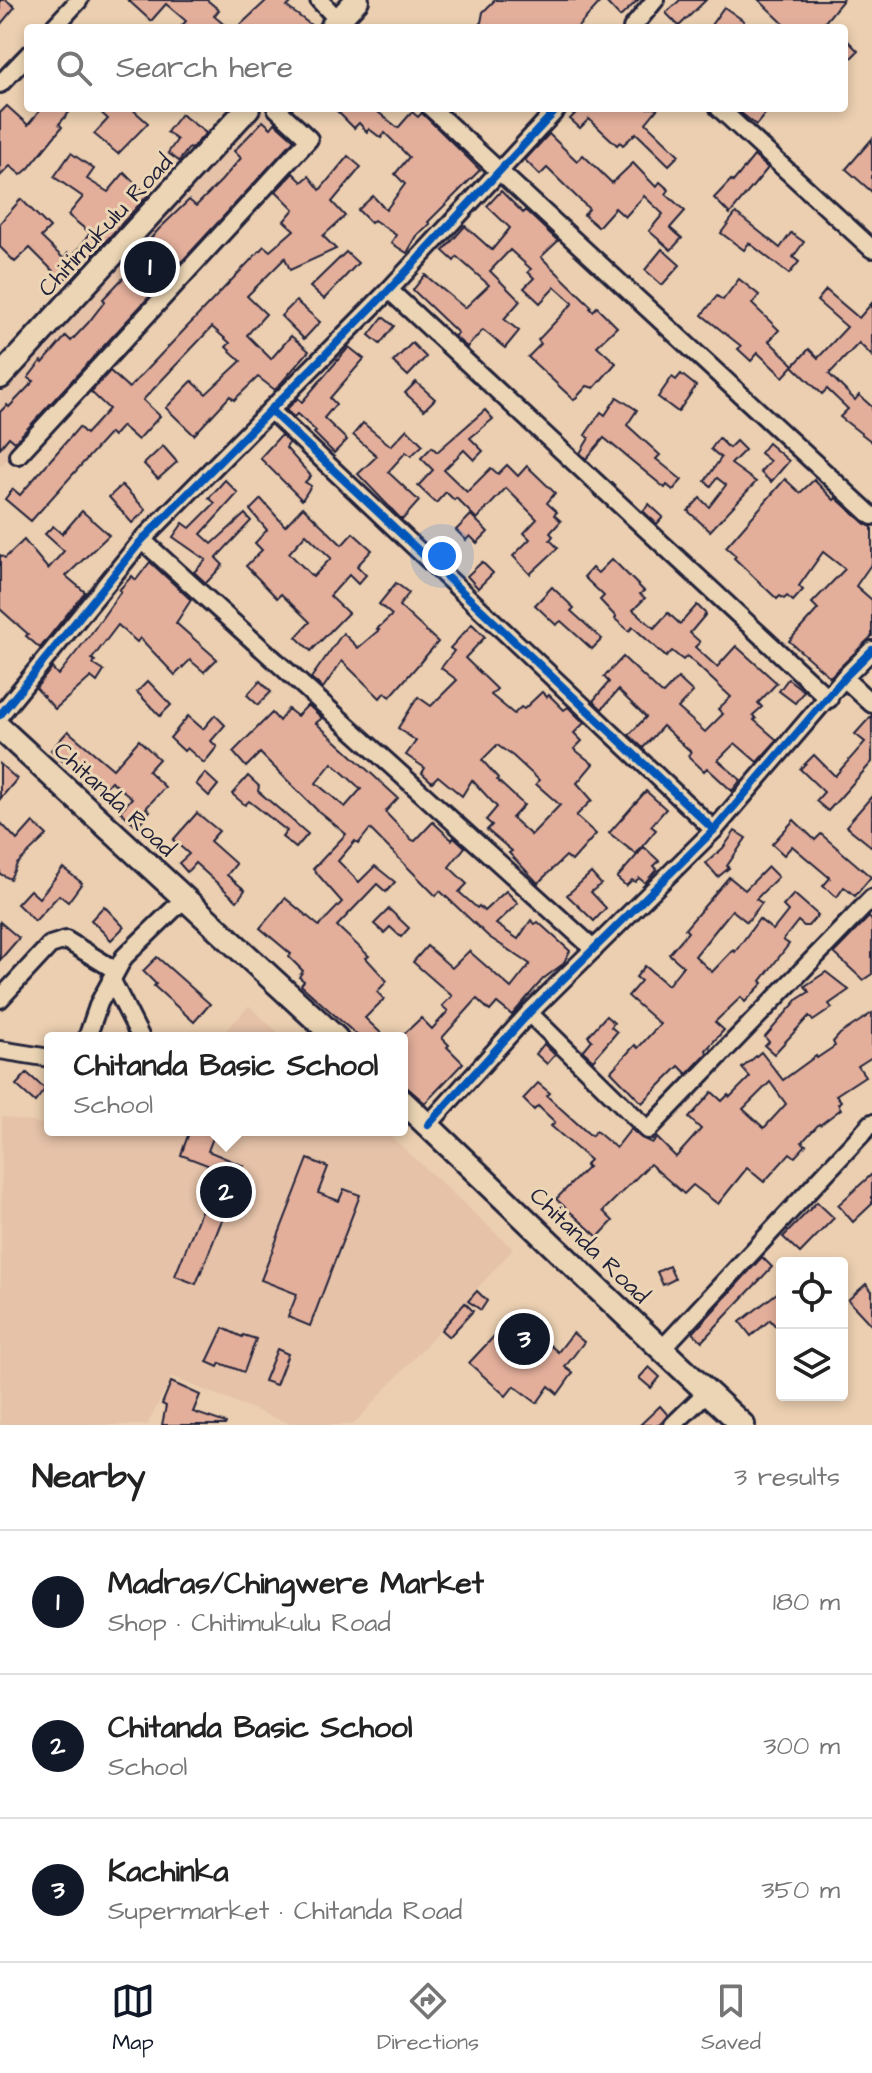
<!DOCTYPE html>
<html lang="en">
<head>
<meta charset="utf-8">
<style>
  body { margin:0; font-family:"Architects Daughter",sans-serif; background:#f2f2f2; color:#222 }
  .controls { position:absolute; right:24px; bottom:24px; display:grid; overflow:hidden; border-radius:8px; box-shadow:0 4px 12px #0003 }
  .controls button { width:72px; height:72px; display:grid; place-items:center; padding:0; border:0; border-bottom:2px solid #e0e0e0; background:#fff; color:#222; font:40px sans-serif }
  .you { position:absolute; left:442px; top:556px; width:28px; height:28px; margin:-20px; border:6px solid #fff; border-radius:50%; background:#1a73e8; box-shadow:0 0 0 12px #1a73e833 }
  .badge { display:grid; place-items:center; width:52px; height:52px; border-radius:50%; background:#111827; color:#fff; font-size:26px; font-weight:700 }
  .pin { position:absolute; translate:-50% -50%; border:4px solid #fff; box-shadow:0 2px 8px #0006 }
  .popup { position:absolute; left:44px; top:1032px; width:364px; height:104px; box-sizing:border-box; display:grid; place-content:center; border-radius:8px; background:#fff; filter:drop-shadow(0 2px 6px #0005); font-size:26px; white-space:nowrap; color:#767676 }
  .popup b { font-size:30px; color:#222 }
  .popup::after { content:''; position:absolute; left:50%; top:100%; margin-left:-16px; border:16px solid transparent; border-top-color:#fff }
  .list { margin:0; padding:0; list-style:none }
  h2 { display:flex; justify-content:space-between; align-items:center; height:104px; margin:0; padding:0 32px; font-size:34px }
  h2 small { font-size:26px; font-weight:400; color:#767676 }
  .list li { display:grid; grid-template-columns:52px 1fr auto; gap:24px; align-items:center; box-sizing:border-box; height:144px; padding:0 32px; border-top:2px solid #e0e0e0 }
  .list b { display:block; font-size:30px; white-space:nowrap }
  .list p { margin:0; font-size:26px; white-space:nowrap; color:#767676 }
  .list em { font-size:26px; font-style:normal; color:#767676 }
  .icon { flex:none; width:44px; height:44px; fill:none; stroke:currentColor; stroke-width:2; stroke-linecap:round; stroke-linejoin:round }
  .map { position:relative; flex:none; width:872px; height:1425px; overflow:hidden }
  .search { position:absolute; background:#fff; box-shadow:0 4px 12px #0003; left:24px; right:24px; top:24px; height:88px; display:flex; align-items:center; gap:20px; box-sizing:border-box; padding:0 28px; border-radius:8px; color:#767676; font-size:30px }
  .sheet { height:536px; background:#fff }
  nav { display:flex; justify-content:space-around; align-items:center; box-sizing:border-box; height:112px; border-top:2px solid #e0e0e0; background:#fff; font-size:22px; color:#767676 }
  nav a { display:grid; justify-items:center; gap:4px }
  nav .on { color:#111827 }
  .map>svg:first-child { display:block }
</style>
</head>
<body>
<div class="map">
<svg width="872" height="1425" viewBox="0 0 872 1425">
  <rect width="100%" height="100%" fill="#ebcfb0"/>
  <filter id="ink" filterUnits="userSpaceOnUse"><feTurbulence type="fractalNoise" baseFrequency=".0125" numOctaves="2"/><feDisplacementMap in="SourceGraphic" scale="16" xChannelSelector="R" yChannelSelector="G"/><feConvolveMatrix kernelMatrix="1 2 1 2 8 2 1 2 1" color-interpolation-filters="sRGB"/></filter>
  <g filter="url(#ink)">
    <g fill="#e5c2a8">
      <path d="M261,109L299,139L0,467V394Z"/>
      <path d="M249,1006L284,1038H219Z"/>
      <path d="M2,1117L50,1125V1130H83L109,1134L117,1130H384L513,1249L353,1425H293L172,1377L147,1425H0Z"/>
    </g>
    <g fill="#e3af9b" stroke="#22223b" stroke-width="2" fill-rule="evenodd">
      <path d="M0,0H6L15,7L0,25Z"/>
      <path d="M128,0H207L219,10L214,16L228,28H180L186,21L166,4L151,21Z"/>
      <path d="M267,0H294L287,7L315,28H237Z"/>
      <path d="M495,0H602L577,28H480L483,12Z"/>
      <path d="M604,0H638L620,17Z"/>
      <path d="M680,0H706L679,26L666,13Z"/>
      <path d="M759,0H843L820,28H788Z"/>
      <path d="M724,7L744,21L739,28H709Z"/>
      <path d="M844,37L858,51L844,65Z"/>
      <path d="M7,106L28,125L42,108H73L59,124L62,127L29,168L21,175L10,166L0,176V113Z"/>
      <path d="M96,108H131L148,123L118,154L94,134L108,119Z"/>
      <path d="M334,108H373L398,128L412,112L418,117L422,113L480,170L428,222L430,224L418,234L407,253L391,243L396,235L374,220L371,223L358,210L373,196L386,210L405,184L395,174L409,157L385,133L381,138L369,129L367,132L359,123L354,128Z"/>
      <path d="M577,108H658L646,123L679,155L669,165L636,133L623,145L620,142L617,145L589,119L580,128L570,119L579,110Z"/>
      <path d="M735,108H770L756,125Z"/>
      <path d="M181,114L206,133L191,149L189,148L179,161L168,153L177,140L167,132Z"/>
      <path d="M263,121L271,128L275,123L294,140L15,442L9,437L0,448V412L7,405L9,407L34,381L28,378L41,361L43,363L66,336L71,341L88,323L105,301L103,299L148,252L143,247L159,229L189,200L196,206L221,181L241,158L234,151Z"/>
      <path d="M549,134L577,161L583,155L612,183L633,163L656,187L660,182L669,190L666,194L685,211L670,228L682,238L671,250L649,231L663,214L644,196L625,217L615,208L598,227L584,215L589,209L547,168L540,175L525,160Z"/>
      <path d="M872,139V192L846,169Z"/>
      <path d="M71,153L94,169L87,179L108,192L124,173L148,195L92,256L88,253L63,281L30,248L15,262L0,247V223L21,199L50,228L41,237L64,259L68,253L72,257L90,233L68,215L83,197L54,177Z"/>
      <path d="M348,156L361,167L332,202L345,216L323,236L336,249L290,270L285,258L247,296L266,314L247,335L271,359L291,336L309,351L275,390L258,377L234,400L230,396L194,435L166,408L192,381L206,394L241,361L226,347L230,343L212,327L143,400L160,416L138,440L122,426L113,436L110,433L31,521L5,499L13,489L20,495L79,427L86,434L109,409L91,392L110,371L129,388L264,246L270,251L294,230L284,221L294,209L276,191L293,173L302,182L309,176L320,190Z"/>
      <path d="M754,156L768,168L730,214L714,198L731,180L733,182Z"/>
      <path d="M501,191L523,213L525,210L558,241L541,257L591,306L590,308L593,311L597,307L617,327L597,346L616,363L594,388L587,386L574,400L528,357L541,344L538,340L573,303L555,287L540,303L524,288L534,278L528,272L531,269L510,250L490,271L520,301L504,319L519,331L505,348L483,330L467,347L454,336L458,333L413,290L425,275L465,308L489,285L457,257L454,261L443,251L465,226L492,250L510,228L487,206Z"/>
      <path d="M736,213L780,248L791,233L804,242L793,257L799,262L789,274L749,243L744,250L721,233Z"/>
      <path d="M662,249L680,265L662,285L645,270Z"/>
      <path d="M346,252L358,263L324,299L310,287Z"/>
      <path d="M739,279L759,295L752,304L779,330L769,341L794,365L809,349L818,358L847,327L817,301L826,290L859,318L872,303V356L859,343L829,374L855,400L859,395L872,407V442L840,417L848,409L827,389L822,394L793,366L783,377L758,353L751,361L738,349L741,346L702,315L717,296L723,300Z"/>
      <path d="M296,301L320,322L304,339L281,316Z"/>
      <path d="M383,317L394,326L380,344L369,335Z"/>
      <path d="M412,343L426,357L408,376L393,362Z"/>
      <path d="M349,347L364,359L330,398L336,404L324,418L347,440L334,453L314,433L316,431L297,414L294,417L286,410L298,398L302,402Z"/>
      <path d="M681,374L696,386L678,412L658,397L672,377L676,380Z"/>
      <path d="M416,382L435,399L424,410L405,393Z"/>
      <path d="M617,397L637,410L627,425L660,455L656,459L682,480L673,490L667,485L665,488L604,438L586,459L580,453L589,438L585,435L601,412L605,415Z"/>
      <path d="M485,410L493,419L470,438L483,451L474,460L464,450L444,470L467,492L491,468L498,474L507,465L518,476L527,466L555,493L547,503L557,512L554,515L561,521L550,533L553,536L550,540L558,548L530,574L513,556L530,539L524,533L537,519L506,488L477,519L456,498L454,500L446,492L436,503L418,486L433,470L421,458L432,447L437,452Z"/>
      <path d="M363,423L391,446L407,429L423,445L411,456L406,452L388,472L419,501L402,520L358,474L377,456L353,435Z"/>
      <path d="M281,435L289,443L286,448L311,476L305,482L311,486L302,500L260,458Z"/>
      <path d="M719,438L729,448L736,441L745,450L731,464L756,482L710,531L688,511L700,498L709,507L726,485L717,478L711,486L705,481L721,458L711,449Z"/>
      <path d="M768,443L789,461L771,482L760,472L770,461L760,453Z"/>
      <path d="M163,446L177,462L158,479L144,464Z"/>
      <path d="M785,479L800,493L814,480L834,500L836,498L865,524L872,527V563L856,586L872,600V636L830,677L789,641L818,609L812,603L845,569L823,552L799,586L803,590L793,601L787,596L784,599L780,596L777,599L734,558L736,556L726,547Z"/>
      <path d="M225,480L238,493L201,534L212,544L245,514L251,521L216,558L223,565L206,583L194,572L206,560L173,537L183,523L190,528L215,503L209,498Z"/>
      <path d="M122,485L146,510L132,523L109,497Z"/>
      <path d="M261,499L285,526L303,507L342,545L353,533L372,550L357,566L366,575L358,584L349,575L330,596L348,613L311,651L296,637L310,622L281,594L277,598L246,566L262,550L255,543L267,530L250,510ZM306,534L331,558L313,577L289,553Z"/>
      <path d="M649,504L663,517L657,524L643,511Z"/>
      <path d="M82,511L109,535L66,576L85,592L40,648L26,636L28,634L0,609V555L5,558L24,540L48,569L64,551L45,534L53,526L62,534Z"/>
      <path d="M471,515L488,532L477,543L470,536L466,540L456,530Z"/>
      <path d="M612,559L644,591L640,594L645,598L633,610L654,628L668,613L680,624L697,605L706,614L690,633L700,642L695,647L717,667L736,646L777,683L758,703L762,707L753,715L756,719L754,720L777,740L757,762L735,743L718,760L741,780L732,791L707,768L704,771L688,756L691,752L663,726L643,748L629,735L646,717L618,690L602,709L593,701L609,682L604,677L623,657L661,693L663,694L678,678L693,692L678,708L705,732L723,714L718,709L731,697L687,656L683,660L672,651L666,657L633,627L629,631L615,619L616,617L600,600L604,596L584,577L592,568L598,573Z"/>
      <path d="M150,562L191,600L176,623L217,659L204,672L190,660L175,675L140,638L137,642L118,625L92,659L95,661L93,664L104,671L97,682L91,677L55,709L36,688L52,668L58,675L90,635L121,591L119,590L132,576L136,580Z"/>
      <path d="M482,562L493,573L478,588L467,576Z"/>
      <path d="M396,583L409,593L399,606L438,642L390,697L385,692L380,698L342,661L323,688L311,678L343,633L358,648L379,630L377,629L392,615L379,604Z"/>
      <path d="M552,587L574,608L571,611L602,639L592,649L561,621L556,625L535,605Z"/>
      <path d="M472,624L485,637L465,658L497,689L491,695L514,714L521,707L524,709L542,692L547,697L549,695L564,710L568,707L584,723L574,733L582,741L574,749L593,764L577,783L592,800L576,816L596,834L572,861L566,856L538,883L509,853L512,851L487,830L492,825L486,820L497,807L472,780L462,796L438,776L432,782L422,773L425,768L406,755L416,741L398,728L418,697L431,706L457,680L441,668L454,651L450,648ZM497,745L513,756L539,780L536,784L560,805L531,835L512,818L524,805L497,780L498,778L482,760Z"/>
      <path d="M788,679L804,691L795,703L779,691Z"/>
      <path d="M148,681L171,705L160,716L137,692Z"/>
      <path d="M260,681L271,692L258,705L247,695Z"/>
      <path d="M308,705L322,718L316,723L398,798L385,812L412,840L415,841L433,822L452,840L454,837L465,847L449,867L467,884L459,892L477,908L479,906L484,911L506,891L518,903L496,924L518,939L531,920L535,924L538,922L570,951L563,964L543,979L512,1015L497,1003L490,1011L477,999L442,1038L449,1045L447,1047L463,1063L425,1103L402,1083V1036L421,1018L432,1029L448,1011L442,1006L452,996L413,962L427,946L452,968L469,951L511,988L530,964L489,937L440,891L436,896L370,829L358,844L355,841L338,861L359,882L375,866L395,882L386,892L377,884L337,926L369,956L366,958L387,981L377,992L384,999L365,1018L386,1038H360L301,985L304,981L299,977L303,971L289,957L291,954L260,928L285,898L319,926L342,902L313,869L346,834L317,810L260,753L246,767L233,752L272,713L279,721L288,709L297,716ZM332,763L361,789L345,807L316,783Z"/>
      <path d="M215,715L225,725L211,741L217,747L204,763L187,748L184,751L170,738L188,716L203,729Z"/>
      <path d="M872,715V762L828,811L816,801L824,792L800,769L814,755L835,776L865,742L855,734Z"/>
      <path d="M68,731L113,769L139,740L159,759L148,771L165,787L146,808L150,811L137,826L120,811L132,798L111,781L103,790L72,760L67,765L51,750Z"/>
      <path d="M0,764L17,779L0,799Z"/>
      <path d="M205,773L218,785L209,796L196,784Z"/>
      <path d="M248,776L259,786L258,791L308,834L296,848L282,837L287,831L249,801L245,805L232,794Z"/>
      <path d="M646,791L666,809L651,826L656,830L636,854L609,833Z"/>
      <path d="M872,796V847L846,826Z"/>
      <path d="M197,813L219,831L210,841L236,864L227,875L245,890L237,901L195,863L187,872L179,863L189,854L173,840Z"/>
      <path d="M794,820L815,840L821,834L871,877L855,896L844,887L837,897L823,886L830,878L792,846L784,855L772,844Z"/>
      <path d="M0,822L17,840L33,822L47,835L17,864L10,879L0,874Z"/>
      <path d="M735,831L746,838L727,866L729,868L718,877L706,863L723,848Z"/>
      <path d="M644,847L659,861L654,866L657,869L645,883L639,878L635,882L632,880L626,886L617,878Z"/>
      <path d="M768,867L778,877L756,899L762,903L747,922L732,910L695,956L712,972L733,950L735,952L759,919L773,930L788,911L783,906L794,894L818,915L808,926H804L798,921L783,940L789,944L761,981L763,983L745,1002L741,997L715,1022L724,1030L706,1050L707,1053L687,1074L679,1066L642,1103L611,1071L635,1045L638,1048L660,1024L628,996L641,981L636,977L645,966L668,985L683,966L669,954L688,932L685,929L729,877L745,890Z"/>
      <path d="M63,868L82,883L68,902L59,895L35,921L17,904L30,890L39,898Z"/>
      <path d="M591,873L601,884L591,892L606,908L594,921L567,895Z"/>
      <path d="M104,906L124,927L111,940L91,920Z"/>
      <path d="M389,909L409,928L401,937L390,927L384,933L374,924Z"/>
      <path d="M869,917L872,921V974L863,980L834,953Z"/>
      <path d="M0,922L19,938L0,960Z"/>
      <path d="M157,957L210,1004L194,1022L154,986L156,984L143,971Z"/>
      <path d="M826,972L849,990L829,1004L832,1008L813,1021L809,1016L774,1054L765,1046L769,1042L765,1037L798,999L809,992L805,986Z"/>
      <path d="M872,1013V1057L858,1066L865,1076L836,1095L841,1101L838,1104L841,1109L820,1125L819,1124L802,1142L806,1145L795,1157L790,1153L764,1182L747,1168L718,1204L693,1185L684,1194L650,1164L603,1211L613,1221L598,1237L556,1199L588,1167L585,1165L590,1160L551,1126L555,1122L538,1106L534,1110L523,1099L538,1083L550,1093L547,1096L591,1136L596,1131L616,1148L631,1129L641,1138L652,1143L657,1138L676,1157L701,1129L689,1118L712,1092L722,1101L728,1095L730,1097L750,1077L742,1068L761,1052L783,1080L816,1056L817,1058L835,1046L833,1042L840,1034ZM770,1082L786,1104L764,1128L743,1109Z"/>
      <path d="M606,1016L614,1023L611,1027L617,1032L593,1060L583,1051L592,1040L588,1036Z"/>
      <path d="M544,1044L555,1055L547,1064L536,1054Z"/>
      <path d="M27,1073L45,1089L35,1102L16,1085Z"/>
      <path d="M190,1130H216L208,1151L244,1166L196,1284L175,1276L218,1169L181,1155Z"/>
      <path d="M308,1159L328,1167L318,1193L339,1201L344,1189L360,1195L310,1326L288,1317L297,1294L261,1280Z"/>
      <path d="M872,1174V1204L853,1222L838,1205Z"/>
      <path d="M817,1202L834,1218L800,1253L783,1237Z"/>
      <path d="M762,1257L772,1267L702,1341L693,1333Z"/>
      <path d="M669,1266L675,1279L663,1285L657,1272Z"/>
      <path d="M866,1284L872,1291V1326L848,1300Z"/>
      <path d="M782,1289V1333L770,1320L751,1336L740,1322Z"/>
      <path d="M477,1291L487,1301L481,1310L468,1301Z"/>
      <path d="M465,1303L473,1311L449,1337L441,1330Z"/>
      <path d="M514,1315L558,1352L573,1333L584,1342L565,1367L573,1373L558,1394L549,1386L537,1403L514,1386L506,1396L469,1363Z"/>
      <path d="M223,1328L242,1337L243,1335L256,1339L244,1372L220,1363L218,1367L207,1362Z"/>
      <path d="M277,1349L288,1354L276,1385L264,1381Z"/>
      <path d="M649,1367L660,1377L651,1388L639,1378Z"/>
      <path d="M171,1382L200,1395L193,1412L226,1423L225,1425H162L166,1406L162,1404Z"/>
      <path d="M660,1406L668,1415L663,1421L659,1425H640Z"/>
    </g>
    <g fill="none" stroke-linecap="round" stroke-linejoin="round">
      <defs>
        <g id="minor">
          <path d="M319,0L346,28"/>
          <path d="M53,28L79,0"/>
          <path d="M632,28L655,0"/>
          <path d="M0,84L28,55"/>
          <path d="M431,108L872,516"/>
          <path d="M719,108L872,249"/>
          <path d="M389,290L829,699"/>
          <path d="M270,410L714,830"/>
          <path d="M18,455L309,139L276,108"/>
          <path d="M142,540L594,949"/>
          <path d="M844,678L872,704"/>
          <path d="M0,715L142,540L389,290L558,108"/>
          <path d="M111,979L141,1038"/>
          <path d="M0,999L50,945L66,940L115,970"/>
          <path d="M529,1013L648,1130L872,898"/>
          <path d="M87,1038L99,1003L124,957L185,898"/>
          <path d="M0,1050L50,1058"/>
          <path d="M428,1125L529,1013L714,830L844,678L872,650"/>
          <path d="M661,1350L872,1123"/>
          <path d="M673,1425L707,1392"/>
        </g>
        <g id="tertiary">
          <path d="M331,28L357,0"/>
          <path d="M0,377L248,108"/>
          <path d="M0,728L336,1038"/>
          <path d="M402,1101C516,1209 627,1319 743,1425"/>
        </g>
      </defs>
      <use href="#minor" stroke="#22223b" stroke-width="22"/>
      <use href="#tertiary" stroke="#22223b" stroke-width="28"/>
      <use href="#minor" stroke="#ebd5b4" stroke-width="16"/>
      <use href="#tertiary" stroke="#ebd5b4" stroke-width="22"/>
      <defs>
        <g id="cycleway">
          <path d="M270,410L714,830"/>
          <path d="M0,715L142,540L389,290L558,108"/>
          <path d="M428,1125L529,1013L714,830L844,678L872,650"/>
        </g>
      </defs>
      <use href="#cycleway" stroke="#ebd5b4" stroke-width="13"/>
      <use href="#cycleway" stroke="#0057b8" stroke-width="8"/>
    </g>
  </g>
  <g text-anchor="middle" stroke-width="6" stroke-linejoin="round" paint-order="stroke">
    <g font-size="24" fill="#22223b" stroke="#ebd5b4">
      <text transform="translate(105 225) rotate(-47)" y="8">Chitimukulu Road</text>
      <text transform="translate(115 799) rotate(43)" y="8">Chitanda Road</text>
      <text transform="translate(590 1245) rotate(44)" y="8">Chitanda Road</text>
    </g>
  </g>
</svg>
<div class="controls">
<button><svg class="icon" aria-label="locate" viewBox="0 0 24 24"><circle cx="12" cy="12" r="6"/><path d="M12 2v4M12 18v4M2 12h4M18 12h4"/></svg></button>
<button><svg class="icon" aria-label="layers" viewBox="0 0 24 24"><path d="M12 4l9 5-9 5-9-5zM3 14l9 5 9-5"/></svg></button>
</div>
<div class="you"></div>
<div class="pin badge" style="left:150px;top:267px">1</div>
<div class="pin badge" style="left:226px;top:1192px">2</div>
<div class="popup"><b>Chitanda Basic School</b>School</div>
<div class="pin badge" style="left:524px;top:1339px">3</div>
<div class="search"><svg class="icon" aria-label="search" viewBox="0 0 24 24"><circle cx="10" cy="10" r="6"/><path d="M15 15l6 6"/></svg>Search here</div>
</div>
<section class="sheet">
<h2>Nearby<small>3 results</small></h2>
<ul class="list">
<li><span class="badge">1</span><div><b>Madras/Chingwere Market</b><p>Shop · Chitimukulu Road</p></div><em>180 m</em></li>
<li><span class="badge">2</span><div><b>Chitanda Basic School</b><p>School</p></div><em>300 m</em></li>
<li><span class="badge">3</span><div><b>Kachinka</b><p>Supermarket · Chitanda Road</p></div><em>350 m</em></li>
</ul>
</section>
<nav>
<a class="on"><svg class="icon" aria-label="map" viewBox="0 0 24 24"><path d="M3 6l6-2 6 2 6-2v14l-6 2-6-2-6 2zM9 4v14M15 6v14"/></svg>Map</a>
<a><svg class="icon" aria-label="directions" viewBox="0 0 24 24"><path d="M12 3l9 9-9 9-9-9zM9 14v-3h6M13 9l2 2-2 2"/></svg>Directions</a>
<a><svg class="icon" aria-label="saved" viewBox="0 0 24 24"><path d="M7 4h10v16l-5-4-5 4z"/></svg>Saved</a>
</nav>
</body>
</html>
